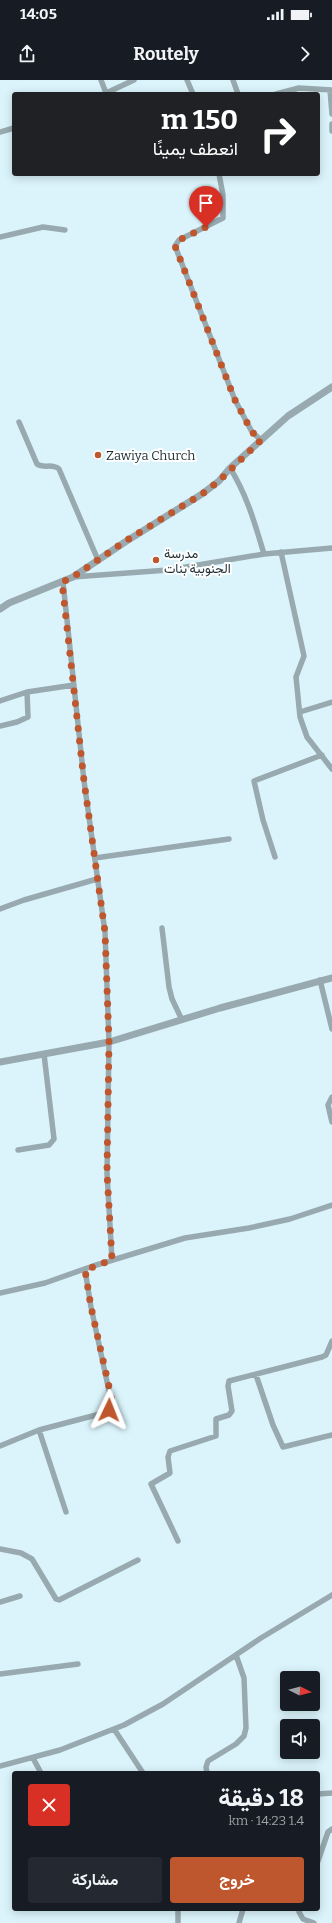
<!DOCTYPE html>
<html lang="ar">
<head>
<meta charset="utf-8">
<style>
  :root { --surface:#171b24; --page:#242831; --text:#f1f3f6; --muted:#9ea1a6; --accent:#be572e }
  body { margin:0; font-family:Bitter,Vazirmatn,serif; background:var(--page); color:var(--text); direction:rtl; height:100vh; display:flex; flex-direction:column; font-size:15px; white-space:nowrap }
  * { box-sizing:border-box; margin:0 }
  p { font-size:13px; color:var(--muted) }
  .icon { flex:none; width:22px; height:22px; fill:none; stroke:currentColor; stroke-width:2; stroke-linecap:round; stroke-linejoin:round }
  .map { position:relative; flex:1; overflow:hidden; direction:ltr }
  .drawer { position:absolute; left:12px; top:1691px; width:308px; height:140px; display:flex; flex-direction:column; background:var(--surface); border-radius:4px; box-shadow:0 2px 10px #0003; direction:rtl }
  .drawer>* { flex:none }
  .guide { position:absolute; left:12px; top:12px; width:308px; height:84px; border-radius:4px; box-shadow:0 2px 10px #0003; direction:rtl; background:#202124; color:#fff; overflow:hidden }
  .needle { width:26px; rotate:96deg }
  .buttons { position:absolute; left:280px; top:1591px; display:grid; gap:8px }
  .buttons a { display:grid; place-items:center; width:40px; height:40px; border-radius:4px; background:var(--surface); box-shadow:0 2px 10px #0003; font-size:20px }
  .pin { position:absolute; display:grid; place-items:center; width:34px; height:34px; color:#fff; margin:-41px -17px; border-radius:50% 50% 50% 0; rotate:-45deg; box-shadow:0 0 4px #0007 }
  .pin .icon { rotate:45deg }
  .me { position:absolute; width:44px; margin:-22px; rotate:2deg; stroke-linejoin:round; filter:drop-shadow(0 0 3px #0008) }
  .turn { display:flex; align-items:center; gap:14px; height:84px; padding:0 16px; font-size:18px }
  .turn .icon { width:52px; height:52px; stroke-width:2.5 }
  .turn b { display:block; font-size:28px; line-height:34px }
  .round { display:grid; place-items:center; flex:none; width:42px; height:42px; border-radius:4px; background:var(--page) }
  .headline { display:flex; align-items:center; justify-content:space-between; height:68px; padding:0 16px }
  h1 { font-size:24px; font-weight:700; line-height:30px }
  .action { display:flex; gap:8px; margin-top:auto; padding:8px 16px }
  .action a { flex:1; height:46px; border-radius:4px; background:var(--accent); color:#fff; font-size:16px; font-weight:700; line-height:46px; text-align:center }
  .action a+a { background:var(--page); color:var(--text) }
  .status { display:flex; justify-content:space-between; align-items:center; height:28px; padding:0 20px; background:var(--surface); direction:ltr }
  .status svg { height:11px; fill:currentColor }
  header { display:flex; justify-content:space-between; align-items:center; height:52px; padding:0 16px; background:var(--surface); font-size:18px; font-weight:700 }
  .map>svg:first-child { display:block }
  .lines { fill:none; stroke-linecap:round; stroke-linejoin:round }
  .minor { stroke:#98aaaf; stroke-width:5.5 }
  .tertiary { stroke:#98aaaf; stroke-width:7 }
  .route { stroke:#be572e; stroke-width:7; stroke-dasharray:0 12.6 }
  .poi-dot { fill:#be572e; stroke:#fff; stroke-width:1.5 }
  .labels { text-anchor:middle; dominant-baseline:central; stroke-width:4; stroke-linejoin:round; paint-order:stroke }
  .poi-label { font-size:13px; fill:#1d2e32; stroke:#fff; text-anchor:start }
</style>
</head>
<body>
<div class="status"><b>14:05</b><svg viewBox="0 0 49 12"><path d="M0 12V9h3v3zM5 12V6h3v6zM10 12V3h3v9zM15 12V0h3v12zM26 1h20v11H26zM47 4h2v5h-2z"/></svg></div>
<header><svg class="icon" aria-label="forward" viewBox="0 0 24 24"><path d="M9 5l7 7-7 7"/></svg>Routely<svg class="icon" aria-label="share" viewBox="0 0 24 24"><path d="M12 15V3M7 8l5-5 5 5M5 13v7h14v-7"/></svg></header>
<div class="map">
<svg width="332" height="1843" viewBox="0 0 332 1843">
  <rect width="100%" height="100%" fill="#dbf4fc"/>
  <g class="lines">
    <path class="minor" d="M101,0l5,13
      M187,0l6,14
      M233,0l5,14
      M330,10l2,24
      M104,14l30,-14
      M276,14l23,-6 33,2
      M332,44v7
      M0,52l14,-4
      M219,94l4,21v23l-44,22 -4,6 60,154 17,32 9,8
      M0,157l43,-10 22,3
      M19,342l18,42c7,5 15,-1 22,5l39,91
      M230,388c17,27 25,56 34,86
      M281,472l23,104 -8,21 4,40 7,20 25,32
      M73,497l95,-7 96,-16 68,-6
      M63,502l21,199 21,151 4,110 -2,131 5,87
      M0,621l27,-9 47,-7
      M300,632l32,-10
      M0,646l17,-4 11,-5 -1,-25
      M275,777l-12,-37 -9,-39 68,-26
      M95,778l134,-19
      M0,829l24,-9 73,-21
      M162,848l7,59 3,12 10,21
      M320,900l12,49
      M332,1017l-4,8 4,17
      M18,1070l31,-5 5,-6 -10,-85
      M0,1213l45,-10 48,-17 92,-28 64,-10 41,-9 42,-14
      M256,1295l17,50 10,22 49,-12
      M39,1350l27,82
      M0,1366l39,-16 61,-16 9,-4 3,-5 -21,-98 -6,-37
      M178,1461l-27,-57 19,-11 -2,-16 2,-6 46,-15v-17l13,-4 3,-4 -4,-25 1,-5 93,-24 4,-2 6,-14
      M0,1469l21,4 11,6 24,40 3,1 79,-40
      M0,1522l20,-6
      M0,1594l78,-10
      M114,1649l29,44
      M33,1678l8,15
      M0,1686l60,-16 64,-25 39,-21 98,-66 71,-43
      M207,1693l-1,-6 2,-6 28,-17 8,-8 2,-8 -2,-50 -8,-23
      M318,1714l14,-1
      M318,1781l10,-29 4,-3
      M178,1829v14
      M300,1829l-1,3 4,7 11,4
      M239,1843l4,-14"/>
    <path class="tertiary" d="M0,529l9,-6 64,-26 52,-35 77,-48 17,-13 11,-13 58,-52 44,-29
      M0,982l109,-20 111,-34 112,-30"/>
  </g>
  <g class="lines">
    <path class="route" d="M109,1330l3,-10 -21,-93 -6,-37 27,-10 -5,-88 2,-130 -4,-110 -21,-151 -22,-199 11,-5 51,-35 78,-48 17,-13 42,-41 -9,-8 -17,-32 -60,-154 4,-6 27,-13"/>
  </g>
  <g class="poi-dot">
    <circle cx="98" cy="375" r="4"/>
    <circle cx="156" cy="480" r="4"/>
  </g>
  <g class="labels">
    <g class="poi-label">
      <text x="106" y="375">Zawiya Church</text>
      <text x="164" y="473">مدرسة<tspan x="164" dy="15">الجنوبية بنات</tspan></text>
    </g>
  </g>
</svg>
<div class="buttons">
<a><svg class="needle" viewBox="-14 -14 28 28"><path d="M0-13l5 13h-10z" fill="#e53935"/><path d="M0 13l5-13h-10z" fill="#9ea1a6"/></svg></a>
<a><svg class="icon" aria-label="sound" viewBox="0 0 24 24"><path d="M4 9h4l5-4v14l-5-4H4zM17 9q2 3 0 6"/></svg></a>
</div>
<div class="pin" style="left:206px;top:147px;background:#d93025"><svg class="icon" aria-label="arrive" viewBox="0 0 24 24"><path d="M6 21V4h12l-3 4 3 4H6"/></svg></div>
<svg class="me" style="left:109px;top:1330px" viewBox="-20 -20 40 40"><path d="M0-17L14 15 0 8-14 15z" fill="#be572e" stroke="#fff" stroke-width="4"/></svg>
<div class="guide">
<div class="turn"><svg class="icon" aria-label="right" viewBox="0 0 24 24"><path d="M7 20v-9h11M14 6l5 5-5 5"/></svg><div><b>150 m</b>انعطف يمينًا</div></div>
</div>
<section class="drawer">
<div class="headline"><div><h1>18 دقيقة</h1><p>1.4 km · 14:23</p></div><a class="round" style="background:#d93025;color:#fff"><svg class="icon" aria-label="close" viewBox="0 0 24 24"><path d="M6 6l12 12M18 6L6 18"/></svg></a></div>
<div class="action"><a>خروج</a><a>مشاركة</a></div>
</section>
</div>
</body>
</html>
